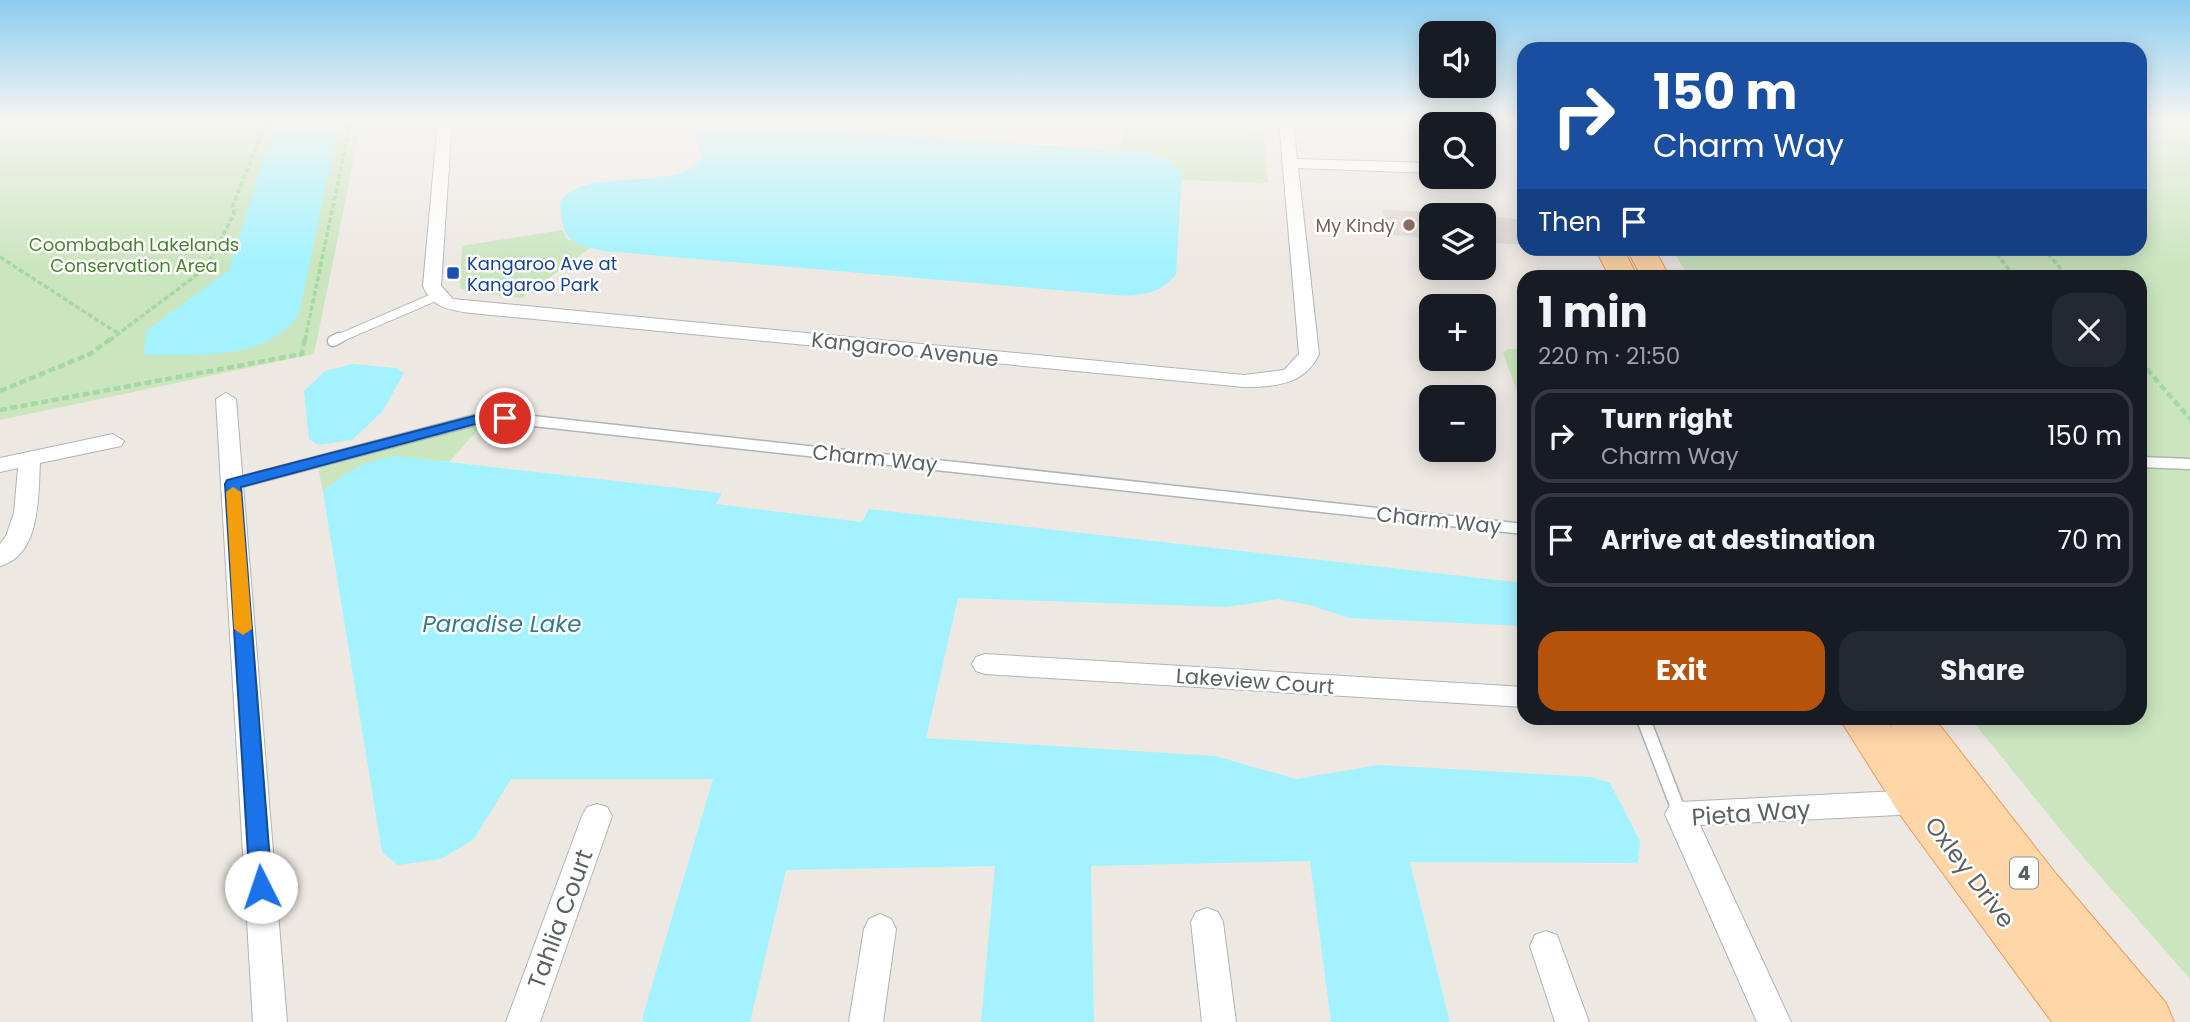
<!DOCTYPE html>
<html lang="en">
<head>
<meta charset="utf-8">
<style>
  :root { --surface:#171b24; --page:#242831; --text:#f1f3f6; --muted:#9ea1a6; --line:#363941; --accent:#b45309 }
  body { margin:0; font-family:Poppins,sans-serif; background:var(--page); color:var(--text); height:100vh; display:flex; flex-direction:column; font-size:26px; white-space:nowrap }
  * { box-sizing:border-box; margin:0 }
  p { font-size:23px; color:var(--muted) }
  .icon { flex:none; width:38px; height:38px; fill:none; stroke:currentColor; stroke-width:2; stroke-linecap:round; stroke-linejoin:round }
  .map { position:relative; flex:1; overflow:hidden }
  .sheet { position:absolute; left:1517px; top:270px; width:630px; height:455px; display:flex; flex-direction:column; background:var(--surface); border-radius:21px; box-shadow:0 4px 18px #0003 }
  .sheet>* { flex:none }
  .guide { position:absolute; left:1517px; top:42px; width:630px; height:214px; border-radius:21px; box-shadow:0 4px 18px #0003; background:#1a4fa0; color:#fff; overflow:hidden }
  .buttons { position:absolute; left:1419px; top:21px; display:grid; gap:14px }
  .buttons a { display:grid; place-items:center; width:77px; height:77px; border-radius:14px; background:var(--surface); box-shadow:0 4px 18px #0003; font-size:35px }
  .pin { position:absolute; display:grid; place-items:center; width:60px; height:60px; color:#fff; margin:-30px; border:4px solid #fff; border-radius:50%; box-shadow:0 2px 7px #0007 }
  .me { position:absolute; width:77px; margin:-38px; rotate:356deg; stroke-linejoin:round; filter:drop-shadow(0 0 5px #0008) }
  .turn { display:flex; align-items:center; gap:24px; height:147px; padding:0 21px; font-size:32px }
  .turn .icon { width:91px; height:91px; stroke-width:2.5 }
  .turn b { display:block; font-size:49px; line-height:60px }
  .then { display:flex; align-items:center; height:66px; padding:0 21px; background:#0003; gap:14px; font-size:26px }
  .round { display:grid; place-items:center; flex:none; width:74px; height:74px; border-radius:21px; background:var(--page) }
  .overview { display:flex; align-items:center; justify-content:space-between; height:119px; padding:0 21px }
  h1 { font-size:42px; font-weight:700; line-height:52px }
  .cta { display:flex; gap:14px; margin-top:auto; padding:14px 21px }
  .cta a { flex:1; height:80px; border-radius:21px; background:var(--accent); color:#fff; font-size:28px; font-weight:700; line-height:80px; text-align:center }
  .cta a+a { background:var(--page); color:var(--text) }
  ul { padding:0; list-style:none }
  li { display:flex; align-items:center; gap:21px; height:94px; margin:0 14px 10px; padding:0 7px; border:4px solid var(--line); border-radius:21px }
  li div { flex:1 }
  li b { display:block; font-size:26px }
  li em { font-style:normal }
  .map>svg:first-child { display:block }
  .education { fill:#e0d9d4 }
  .green { fill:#cbe6bf }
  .water { fill:#a2f3ff }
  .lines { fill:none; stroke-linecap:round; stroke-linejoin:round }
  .lane-far2-casing { stroke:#afb4b6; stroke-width:10 }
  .lane-far1-casing { stroke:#afb4b6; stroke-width:13 }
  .lane-casing { stroke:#afb4b6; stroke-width:16 }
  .street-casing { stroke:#afb4b6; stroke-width:2 }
  .primary-casing { stroke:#f29858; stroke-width:2 }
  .path-far1 { stroke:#a5d8a2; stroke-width:3.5; stroke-dasharray:5 2.5; stroke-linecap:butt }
  .path { stroke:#a5d8a2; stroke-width:4.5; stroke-dasharray:7 3.5; stroke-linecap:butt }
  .lane-far2 { stroke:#fff; stroke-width:8 }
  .lane-far1 { stroke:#fff; stroke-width:10 }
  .lane { stroke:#fff; stroke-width:13 }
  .street { fill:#fff; fill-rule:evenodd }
  .primary { fill:#ffd6a7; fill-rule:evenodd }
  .route { fill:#1a73e8; stroke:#114b97; stroke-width:2 }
  .slow { fill:#f59e0b }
  .education-dot { fill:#8d6e63; stroke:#fff; stroke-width:2.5 }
  .transit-dot { fill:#1a4fb4; stroke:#fff; stroke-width:2.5 }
  .labels { text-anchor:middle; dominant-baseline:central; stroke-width:5; stroke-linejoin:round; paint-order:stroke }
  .far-education-label { font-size:18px; fill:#785e54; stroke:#fff; text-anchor:end }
  .far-park-label { font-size:18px; fill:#488334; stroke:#fff }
  .far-transit-label { font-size:18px; fill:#164399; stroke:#fff; text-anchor:start }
  .shield { fill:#fff; stroke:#8c9192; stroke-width:2 }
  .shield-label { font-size:19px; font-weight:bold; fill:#5b6264 }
  .street-label { font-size:21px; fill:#5b6264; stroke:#fff }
  .water-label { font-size:23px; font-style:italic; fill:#357b8e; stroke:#fff }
  .near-street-label { font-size:24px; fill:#5b6264; stroke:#fff }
</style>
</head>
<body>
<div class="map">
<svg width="2190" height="1022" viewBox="0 0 2190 1022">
  <rect width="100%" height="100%" fill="#eee8e3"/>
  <path class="education" d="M1382,209l86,6h-36l-1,23 -43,-3z
    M1484,216l40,4v25l-40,-3z"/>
  <path class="green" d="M0,120h362l-48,234 -314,66z
    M1129,120l134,9 5,54 -87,-3c2,-27 -43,-28 -62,-30z
    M2140,120h50v859l-113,-129 -107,-132h170v-442h-452l-16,-27 468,-1z
    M562,230l5,9 23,9 -68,50 -48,-5 -14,-5 2,-42z
    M1508,349l16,1v61l-21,-58z
    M483,424l-34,38c-55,-7 -82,-8 -126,30l-5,-25z"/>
  <path class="water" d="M275,120h65l-41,194c-32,48 -103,40 -155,41l2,-24 83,-61z
    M691,120h142l5,6 25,7 277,19c17,4 32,6 42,21l-6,101c-13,18 -29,20 -50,22l-522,-45c-37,-8 -41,-11 -44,-49 25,-38 117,-7 142,-44z
    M353,364l42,4 9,5 -22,39 -30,28 -34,5 -9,-6 -5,-48 21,-20z
    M396,456l326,37 -6,11 146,18 7,-13 655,74v43l-175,-8 -39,-13 -32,-6 -51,8 -269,-9 -32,140 289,18 81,23 83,-14 212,12 19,6 30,58 -2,22 -228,-1 40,160h-119l-21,-161 -219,5 3,156h-113l14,-156 -209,4 -36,152h-106l-2,-3 71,-240h-202l-37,60 -33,20 -43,6 -16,-13 -59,-360c26,-23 39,-30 73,-36z"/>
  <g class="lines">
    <defs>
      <path id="lane-far2" d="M335,340l100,-43"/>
      <path id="lane-far1" d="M333,341l6,-3
        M2140,462l50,2
        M233,484l246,-65 26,-1 1019,111"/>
      <path id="lane" d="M1643,718l37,96"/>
      <path id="street" d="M438,120h14l-11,166 12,13 791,76 40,-5 15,-16 -20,-234h14l4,39 135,4v10l-134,-5 21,186c-14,31 -45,33 -75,33l-773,-74c-21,-3 -39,-5 -48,-27z
        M226,393l10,6 51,623h-34l-37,-623z
        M113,434l11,7 -3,5 -81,17c-2,33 1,92 -40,103v-22l6,-8 8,-23 4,-45 -18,4v-14z
        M985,654l539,33v20l-539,-33 -9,-3 -4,-7 4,-7z
        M1918,790l10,3 5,9 -5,9 -10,3 -218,11 91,197h-34l-92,-208 5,-9 10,-3z
        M597,804l10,3 5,9 -72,206h-34l76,-206 5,-9z
        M1207,908l11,4 5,10 13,100h-34l-11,-100 5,-10z
        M880,914l11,5 5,10 -13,93h-34l15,-93 5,-10z
        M1546,931l11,4 32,87h-34l-25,-76 5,-11z"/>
      <path id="primary" d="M1595,248h28l14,28h-28z
        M1626,248h28l15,28h-28z
        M1839,718h46l8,11 -6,-11h47l123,157 109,128 8,19h-122l-151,-206z"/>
    </defs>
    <use href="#lane-far2" class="lane-far2-casing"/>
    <use href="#lane-far1" class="lane-far1-casing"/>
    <use href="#lane" class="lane-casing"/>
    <use href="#street" class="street-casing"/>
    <use href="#primary" class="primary-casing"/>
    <path class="path-far1" d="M1992,248l22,28
      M2043,248l24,28
      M0,257l119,77
      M110,340l96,-72 28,-54 -1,-9 34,-85
      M305,340l46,-220"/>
    <path class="path" d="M2140,361l50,58
      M0,391l90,-37 22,-16
      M0,410l302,-56 3,-16"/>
    <use href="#lane-far2" class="lane-far2"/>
    <use href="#lane-far1" class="lane-far1"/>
    <use href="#lane" class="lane"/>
    <use href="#street" class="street"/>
    <use href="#primary" class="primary"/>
  </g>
  <linearGradient id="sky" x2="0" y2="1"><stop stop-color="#8ccdf1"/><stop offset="0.46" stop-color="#f7f5f2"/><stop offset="1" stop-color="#f7f5f2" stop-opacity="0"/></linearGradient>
  <rect width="2190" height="263" fill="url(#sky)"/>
  <path class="route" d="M505,413l5,1v7l-31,2 -238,64 31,400 -4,7 -7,3 -8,-3 -3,-7 -25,-403 2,-4 247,-64z"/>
  <path class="slow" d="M233,487l8,5 11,137 -9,6 -9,-6 -8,-137z"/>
  <circle class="education-dot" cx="1409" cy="225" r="7"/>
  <rect class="transit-dot" x="446" y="266" width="14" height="14" rx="3.5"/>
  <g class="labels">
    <g class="far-education-label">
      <text x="1395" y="225">My Kindy</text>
    </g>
    <g class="far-park-label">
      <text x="134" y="244">Coombabah Lakelands<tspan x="134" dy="21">Conservation Area</tspan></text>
    </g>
    <g class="far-transit-label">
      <text x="467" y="263">Kangaroo Ave at<tspan x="467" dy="21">Kangaroo Park</tspan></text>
    </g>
    <rect class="shield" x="2010" y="857.5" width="28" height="31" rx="5"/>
    <g class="shield-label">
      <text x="2024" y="873">4</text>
    </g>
    <g class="street-label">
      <text transform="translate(905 349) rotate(6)">Kangaroo Avenue</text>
      <text transform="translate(875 458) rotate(6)">Charm Way</text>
      <text transform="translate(1439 520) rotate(6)">Charm Way</text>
      <text transform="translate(1255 681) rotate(4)">Lakeview Court</text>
    </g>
    <g class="water-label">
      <text x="502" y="624">Paradise Lake</text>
    </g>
    <g class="near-street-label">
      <text transform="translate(1751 813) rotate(-4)">Pieta Way</text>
      <text transform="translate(1970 872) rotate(53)">Oxley Drive</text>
      <text transform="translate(560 919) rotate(-70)">Tahlia Court</text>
    </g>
  </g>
</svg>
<div class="buttons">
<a><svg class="icon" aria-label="sound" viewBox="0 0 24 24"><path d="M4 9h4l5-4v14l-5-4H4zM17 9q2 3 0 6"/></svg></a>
<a><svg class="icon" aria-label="search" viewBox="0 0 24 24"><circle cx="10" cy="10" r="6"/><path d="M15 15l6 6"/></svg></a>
<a><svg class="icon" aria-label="layers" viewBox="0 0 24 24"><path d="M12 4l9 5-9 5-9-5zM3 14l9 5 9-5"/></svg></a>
<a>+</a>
<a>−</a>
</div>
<div class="pin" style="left:505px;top:418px;background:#d93025"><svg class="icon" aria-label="arrive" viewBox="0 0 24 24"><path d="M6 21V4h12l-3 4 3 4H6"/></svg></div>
<svg class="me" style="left:261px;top:887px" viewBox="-20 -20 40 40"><circle r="19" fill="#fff"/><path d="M0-13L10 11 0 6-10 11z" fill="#1a73e8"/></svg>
<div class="guide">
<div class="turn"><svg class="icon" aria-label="right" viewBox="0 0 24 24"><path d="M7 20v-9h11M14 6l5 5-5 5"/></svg><div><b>150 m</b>Charm Way</div></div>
<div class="then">Then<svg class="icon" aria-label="arrive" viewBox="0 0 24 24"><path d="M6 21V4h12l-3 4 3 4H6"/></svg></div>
</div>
<section class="sheet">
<div class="overview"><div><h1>1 min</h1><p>220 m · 21:50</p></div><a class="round"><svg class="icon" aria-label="close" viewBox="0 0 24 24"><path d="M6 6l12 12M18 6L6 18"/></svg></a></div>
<ul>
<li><svg class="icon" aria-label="right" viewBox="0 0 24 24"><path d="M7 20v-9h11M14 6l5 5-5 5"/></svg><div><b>Turn right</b><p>Charm Way</p></div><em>150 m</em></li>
<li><svg class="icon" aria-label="arrive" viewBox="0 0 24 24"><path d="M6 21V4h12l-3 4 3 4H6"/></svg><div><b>Arrive at destination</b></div><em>70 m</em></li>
</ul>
<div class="cta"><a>Exit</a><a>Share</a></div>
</section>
</div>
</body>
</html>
